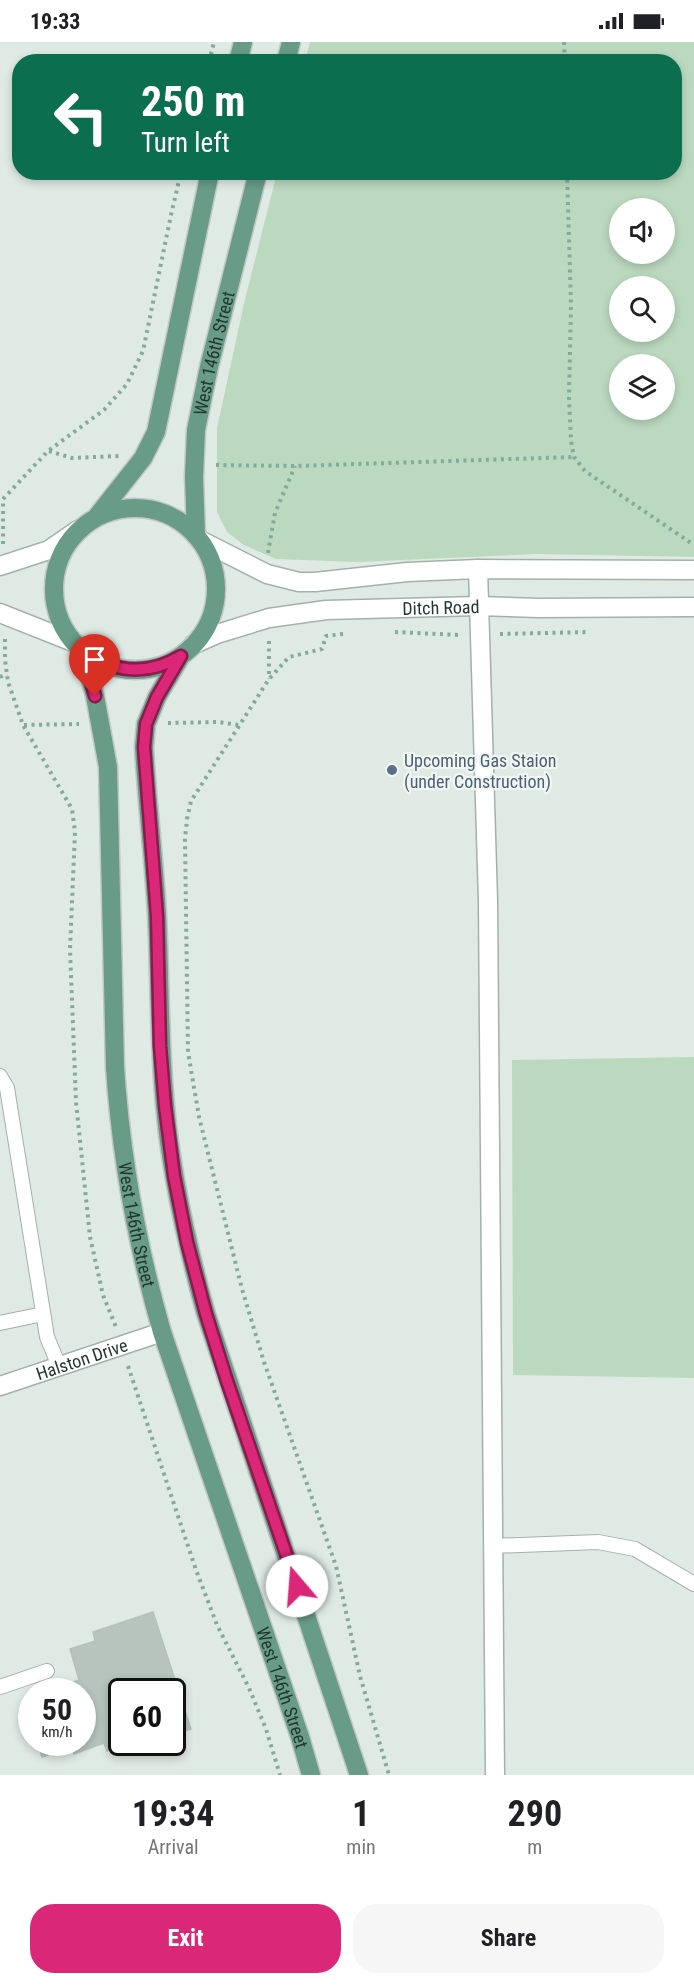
<!DOCTYPE html>
<html lang="en">
<head>
<meta charset="utf-8">
<style>
  :root { --surface:#fff; --page:#f6f6f6; --text:#202124; --muted:#757577; --accent:#db2777 }
  body { margin:0; font-family:"Roboto Condensed",sans-serif; background:var(--page); color:var(--text); height:100vh; display:flex; flex-direction:column; font-size:22px; white-space:nowrap }
  * { box-sizing:border-box; margin:0 }
  p { font-size:20px; color:var(--muted) }
  .icon { flex:none; width:33px; height:33px; fill:none; stroke:currentColor; stroke-width:2; stroke-linecap:round; stroke-linejoin:round }
  .map { position:relative; height:1733px; overflow:hidden }
  .side { display:flex; flex-direction:column; background:var(--surface); flex:1 }
  .side>* { flex:none }
  .guide { position:absolute; left:12px; top:12px; width:670px; height:126px; border-radius:24px; box-shadow:0 3px 9px #0003; background:#0b6e4f; color:#fff; overflow:hidden }
  .buttons { position:absolute; left:609px; top:156px; display:grid; gap:12px }
  .buttons a { display:grid; place-items:center; width:66px; height:66px; border-radius:50%; background:var(--surface); box-shadow:0 3px 9px #0003; font-size:30px }
  .speed { position:absolute; left:18px; top:1636px; display:flex; gap:12px; font-size:30px; font-weight:700; text-align:center }
  .speed>* { display:grid; place-content:center; width:78px; height:78px; border-radius:50%; background:var(--surface); box-shadow:0 3px 9px #0003; line-height:1 }
  .speed small { font-size:15px; font-weight:400 }
  .speed .limit { border:3px solid #111; border-radius:9px; background:#fff; color:#111 }
  .pin { position:absolute; display:grid; place-items:center; width:51px; height:51px; color:#fff; margin:-62px -26px; border-radius:50% 50% 50% 0; rotate:-45deg; box-shadow:0 0 6px #0007 }
  .pin .icon { rotate:45deg }
  .me { position:absolute; width:66px; margin:-33px; rotate:342deg; stroke-linejoin:round; filter:drop-shadow(0 0 4px #0008) }
  .turn { display:flex; align-items:center; gap:21px; height:126px; padding:0 30px; font-size:27px }
  .turn .icon { width:78px; height:78px; stroke-width:2.5 }
  .turn b { display:block; font-size:42px; line-height:51px }
  .eta { display:flex; justify-content:space-evenly; align-items:center; height:102px; text-align:center }
  .eta b { font-size:36px; font-weight:700; line-height:42px }
  .action { display:flex; gap:12px; margin-top:auto; padding:12px 30px }
  .action a { flex:1; height:69px; border-radius:24px; background:var(--accent); color:#fff; font-size:24px; font-weight:700; line-height:69px; text-align:center }
  .action a+a { background:var(--page); color:var(--text) }
  .status { display:flex; justify-content:space-between; align-items:center; height:42px; padding:0 30px; background:var(--surface); direction:ltr }
  .status svg { height:16px; fill:currentColor }
  .map>svg:first-child { display:block }
  .green { fill:#bbd9bf; fill-rule:evenodd }
  .building { fill:#b6c4bd; stroke:#b3c3ba; stroke-width:1.5 }
  .lines { fill:none; stroke-linecap:round; stroke-linejoin:round }
  .service-casing { stroke:#a3b1aa; stroke-width:16 }
  .minor-casing { stroke:#a3b1aa; stroke-width:21 }
  .tertiary-casing { stroke:#a3b1aa; stroke-width:21 }
  .primary-casing { stroke:#c1c7c5; stroke-width:21 }
  .path { stroke:#83ab99; stroke-width:4; stroke-dasharray:3 4.5; stroke-linecap:butt }
  .service { stroke:#fff; stroke-width:14 }
  .minor { stroke:#fff; stroke-width:18 }
  .tertiary { stroke:#fff; stroke-width:18 }
  .primary { stroke:#689c87; stroke-width:18 }
  .route-casing { stroke:#8e194d; stroke-width:15 }
  .route { stroke:#db2777; stroke-width:10 }
  .service-dot { fill:#5c6f8a; stroke:#f0f7f2; stroke-width:2 }
  .labels { text-anchor:middle; dominant-baseline:central; stroke-width:4.5; stroke-linejoin:round; paint-order:stroke }
  .street-label { font-size:18px; fill:#22382f; stroke:#f0f7f2 }
  .service-label { font-size:18px; fill:#4e5e75; stroke:#f0f7f2; text-anchor:start }
</style>
</head>
<body>
<div class="status"><b>19:33</b><svg viewBox="0 0 49 12"><path d="M0 12V9h3v3zM5 12V6h3v6zM10 12V3h3v9zM15 12V0h3v12zM26 1h20v11H26zM47 4h2v5h-2z"/></svg></div>
<div class="map">
<svg width="694" height="1733" viewBox="0 0 694 1733">
  <rect width="100%" height="100%" fill="#e0eae4"/>
  <path class="green" d="M310,0h384v515l-158,-3 -179,8 -81,-3 -32,-14 -17,-13 -10,-20v-84l28,-129 32,-126 398,-1v-110l-370,-1zM620,166h44v46h-44zM620,244h44v46h-44zM620,322h44v46h-44z
    M694,1015v321l-181,-3 -1,-315z"/>
  <path class="building" d="M153,1570l38,117 -19,6v-43h-50v51h8l-23,8 -3,-8 -30,11 -2,-7 -30,10 -4,-14h44v-51h-37l34,-12 -9,-31 25,-8 -2,-9z
    M32,1662v20l-7,-19z
    M132,1701h17l-16,5z"/>
  <g class="lines">
    <defs>
      <path id="service" d="M0,1034l7,12 40,249 12,29
        M0,1281l43,-9
        M493,1504l105,-4 37,7 59,35
        M0,1645l47,-16"/>
      <g id="minor">
        <path d="M478,527l10,332 7,874"/>
        <path id="s1" d="M0,1344l162,-54"/>
      </g>
      <g id="tertiary">
        <path d="M200,498l67,34 32,8h16l92,-10 71,-3 216,1"/>
        <path d="M0,524l49,-16 29,-20"/>
        <path d="M0,571l73,29"/>
        <path id="s2" d="M194,602l23,-10 52,-16 57,-8 152,-4 61,2 155,-1"/>
      </g>
      <g id="primary">
        <path d="M238,20l5,-20"/>
        <path d="M286,20l5,-20"/>
        <circle cx="135" cy="547" r="81"/>
        <path d="M98,473l45,-57 13,-26 54,-260"/>
        <path id="s3" d="M196,493l-2,-58 2,-47 13,-63 49,-195"/>
        <path id="s4" d="M83,609l12,45 13,71 7,300c6,91 22,178 47,265l138,405 11,38"/>
        <path d="M181,614l-24,41 -11,27 -2,23c3,56 10,112 13,168 3,63 2,127 8,190 6,71 22,140 41,209l153,461"/>
      </g>
    </defs>
    <use href="#service" class="service-casing"/>
    <use href="#minor" class="minor-casing"/>
    <use href="#tertiary" class="tertiary-casing"/>
    <use href="#primary" class="primary-casing"/>
    <path class="path" d="M564,0l1,20
      M209,20l5,-20
      M567,130l4,132 -2,94 2,43 3,16 11,14 109,74
      M49,409l23,7 47,-2
      M216,423l79,1 279,-9
      M3,502v-45l45,-48 56,-41 23,-26 16,-33 28,-136 10,-43
      M268,511l7,-40 20,-47
      M395,590l64,3
      M343,592l-17,2 -4,13 -33,8 -20,22 -78,122 -4,18 -2,20 3,213 11,65 43,172 22,73 72,204 24,110 29,99
      M500,592l88,-2
      M5,597v21l3,22 15,43 49,84 3,23 -5,117 6,153 14,135 13,58 13,32
      M269,599v38
      M0,635l7,-3
      M168,681l50,-1 21,3
      M24,683l55,-1
      M128,1324l68,204 21,55 32,63 17,41 14,46"/>
    <use href="#service" class="service"/>
    <use href="#minor" class="minor"/>
    <use href="#tertiary" class="tertiary"/>
    <use href="#primary" class="primary"/>
  </g>
  <g class="lines">
    <defs>
      <path id="route" d="M95,654l-13,-45c32,22 66,25 99,5l-24,41 -11,27 -2,23 13,169 3,130 5,60 9,70 13,66 19,72 20,64 71,208"/>
    </defs>
    <use href="#route" class="route-casing"/>
    <use href="#route" class="route"/>
  </g>
  <circle class="service-dot" cx="392" cy="728" r="6"/>
  <g class="labels">
    <g class="street-label">
      <text stroke="none"><textPath href="#s3" startOffset="184">West 146th Street</textPath></text>
      <text stroke="none"><textPath href="#s2" startOffset="252">Ditch Road</textPath></text>
      <text stroke="none"><textPath href="#s4" startOffset="578">West 146th Street</textPath></text>
      <text stroke="none"><textPath href="#s1" startOffset="86">Halston Drive</textPath></text>
      <text stroke="none"><textPath href="#s4" startOffset="1064">West 146th Street</textPath></text>
    </g>
    <g class="service-label">
      <text x="404" y="718">Upcoming Gas Staion<tspan x="404" dy="21">(under Construction)</tspan></text>
    </g>
  </g>
</svg>
<div class="buttons">
<a><svg class="icon" aria-label="sound" viewBox="0 0 24 24"><path d="M4 9h4l5-4v14l-5-4H4zM17 9q2 3 0 6"/></svg></a>
<a><svg class="icon" aria-label="search" viewBox="0 0 24 24"><circle cx="10" cy="10" r="6"/><path d="M15 15l6 6"/></svg></a>
<a><svg class="icon" aria-label="layers" viewBox="0 0 24 24"><path d="M12 4l9 5-9 5-9-5zM3 14l9 5 9-5"/></svg></a>
</div>
<div class="speed"><div>50<small>km/h</small></div><div class="limit">60</div></div>
<div class="pin" style="left:95px;top:654px;background:#d93025"><svg class="icon" aria-label="arrive" viewBox="0 0 24 24"><path d="M6 21V4h12l-3 4 3 4H6"/></svg></div>
<svg class="me" style="left:297px;top:1544px" viewBox="-20 -20 40 40"><circle r="19" fill="#fff"/><path d="M0-13L10 11 0 6-10 11z" fill="#db2777"/></svg>
<div class="guide">
<div class="turn"><svg class="icon" aria-label="left" viewBox="0 0 24 24"><path d="M17 20v-9H6M10 6l-5 5 5 5"/></svg><div><b>250 m</b>Turn left</div></div>
</div>
</div>
<section class="side">
<div class="eta">
<div><b>19:34</b><p>Arrival</p></div>
<div><b>1</b><p>min</p></div>
<div><b>290</b><p>m</p></div>
</div>
<div class="action"><a>Exit</a><a>Share</a></div>
</section>
</body>
</html>
